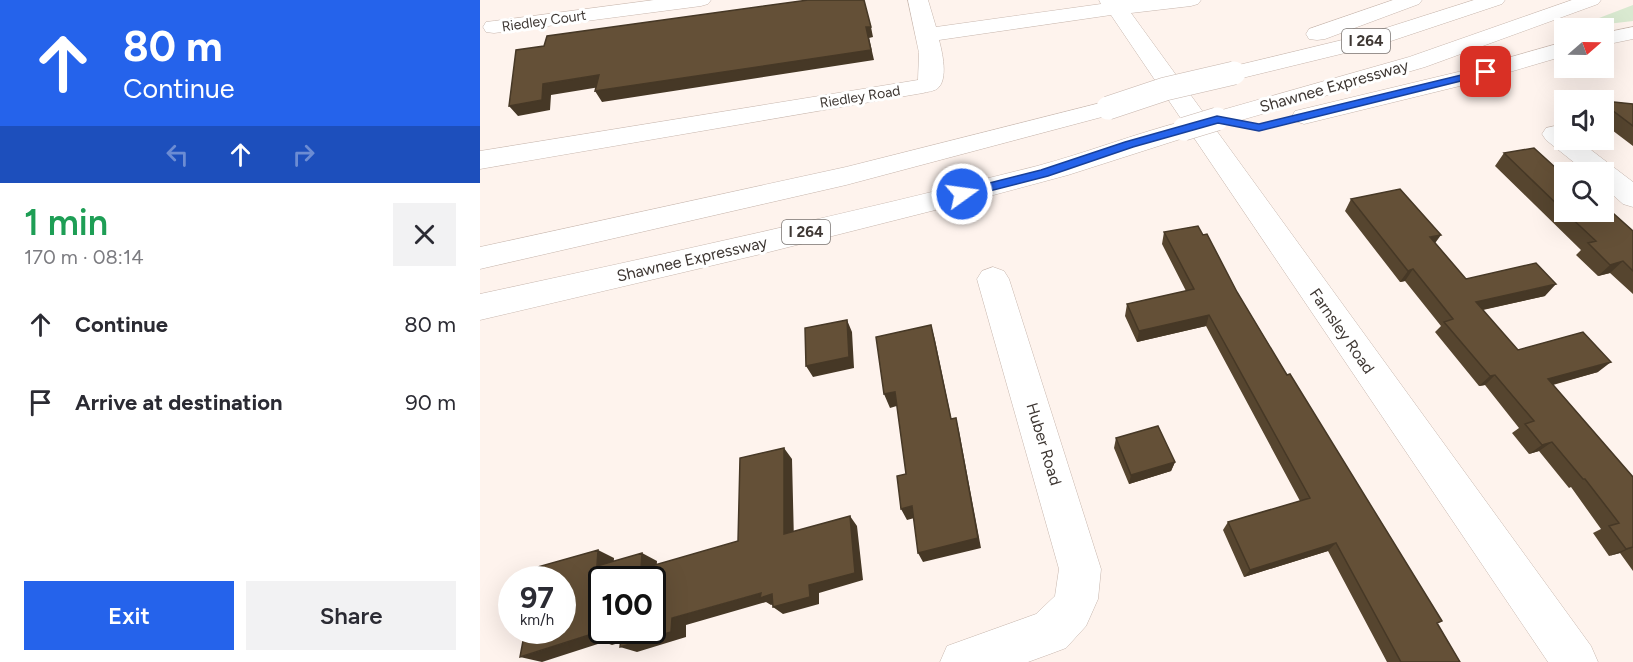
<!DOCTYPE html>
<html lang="en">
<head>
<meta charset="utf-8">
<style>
  :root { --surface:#fff; --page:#f2f2f3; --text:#2b2b33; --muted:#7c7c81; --accent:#2563eb }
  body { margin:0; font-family:Figtree,sans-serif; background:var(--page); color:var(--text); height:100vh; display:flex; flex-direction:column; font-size:22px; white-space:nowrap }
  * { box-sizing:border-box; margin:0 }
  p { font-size:20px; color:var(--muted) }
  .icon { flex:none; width:33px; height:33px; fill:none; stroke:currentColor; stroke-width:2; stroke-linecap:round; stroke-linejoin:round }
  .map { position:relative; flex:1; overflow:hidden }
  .details { display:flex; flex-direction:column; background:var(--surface); width:480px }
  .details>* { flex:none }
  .top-card { background:#2563eb; color:#fff; overflow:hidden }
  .needle { width:39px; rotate:70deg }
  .controls { position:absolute; left:1074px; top:18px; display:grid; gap:12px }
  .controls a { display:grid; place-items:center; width:60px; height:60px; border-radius:0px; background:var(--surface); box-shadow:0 6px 24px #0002; font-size:30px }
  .speed { position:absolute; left:18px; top:566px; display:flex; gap:12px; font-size:30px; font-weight:700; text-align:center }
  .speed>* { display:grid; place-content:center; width:78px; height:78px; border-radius:50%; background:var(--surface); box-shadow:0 6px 24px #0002; line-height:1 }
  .speed small { font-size:15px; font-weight:400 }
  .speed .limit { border:3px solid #111; border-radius:9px; background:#fff; color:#111 }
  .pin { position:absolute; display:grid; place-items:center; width:51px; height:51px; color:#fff; margin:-26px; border-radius:12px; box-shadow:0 3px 9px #0006 }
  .me { position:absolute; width:66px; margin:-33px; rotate:76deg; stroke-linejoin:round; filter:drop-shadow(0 0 4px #0008) }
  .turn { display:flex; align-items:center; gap:21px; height:126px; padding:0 24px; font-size:27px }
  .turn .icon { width:78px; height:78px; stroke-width:2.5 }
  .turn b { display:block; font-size:42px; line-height:51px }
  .lanes { display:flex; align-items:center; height:57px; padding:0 24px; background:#0003; justify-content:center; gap:30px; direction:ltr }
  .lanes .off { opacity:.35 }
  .round { display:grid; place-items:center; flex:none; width:63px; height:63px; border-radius:0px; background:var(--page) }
  .head { display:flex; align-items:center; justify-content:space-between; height:102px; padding:0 24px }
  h1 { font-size:36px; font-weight:600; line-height:45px; color:#1e9e55 }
  .primary-button { display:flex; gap:12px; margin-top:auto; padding:12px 24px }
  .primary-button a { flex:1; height:69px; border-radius:0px; background:var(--accent); color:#fff; font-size:24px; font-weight:600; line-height:69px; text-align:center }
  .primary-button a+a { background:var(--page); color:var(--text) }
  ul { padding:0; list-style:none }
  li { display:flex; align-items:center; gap:18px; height:78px; padding:0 24px }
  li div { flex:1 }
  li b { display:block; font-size:22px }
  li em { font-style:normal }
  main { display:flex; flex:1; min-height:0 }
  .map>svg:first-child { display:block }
  .green { fill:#d9e9d0 }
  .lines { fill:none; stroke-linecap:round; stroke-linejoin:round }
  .minor-casing { stroke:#c7b6ad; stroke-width:1 }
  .highway-casing { stroke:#c7b6ad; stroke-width:1 }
  .minor { fill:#fff; fill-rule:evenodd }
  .highway { fill:#fff; fill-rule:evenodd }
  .highway-bridge-casing { stroke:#c7b6ad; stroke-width:24; stroke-linecap:butt }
  .highway-bridge { stroke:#fff; stroke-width:23 }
  .wall { fill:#56452f }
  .shaded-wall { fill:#463826 }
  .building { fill:#645037; stroke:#463826; stroke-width:1.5; fill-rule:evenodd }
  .route { fill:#2563eb; stroke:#184099; stroke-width:1.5 }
  .labels { text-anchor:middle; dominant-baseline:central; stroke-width:6; stroke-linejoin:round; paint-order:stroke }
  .far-street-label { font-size:14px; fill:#3e3733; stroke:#fff }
  .shield { fill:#fff; stroke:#787370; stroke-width:1.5 }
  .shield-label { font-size:15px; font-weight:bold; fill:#3e3733 }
  .street-label { font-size:16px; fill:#3e3733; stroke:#fff }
</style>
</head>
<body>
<main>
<section class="details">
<div class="top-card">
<div class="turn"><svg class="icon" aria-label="ahead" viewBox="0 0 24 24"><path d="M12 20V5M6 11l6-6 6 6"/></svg><div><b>80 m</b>Continue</div></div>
<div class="lanes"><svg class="icon off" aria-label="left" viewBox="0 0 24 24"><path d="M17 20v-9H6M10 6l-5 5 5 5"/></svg><svg class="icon" aria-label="ahead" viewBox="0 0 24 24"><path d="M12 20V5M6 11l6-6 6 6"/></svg><svg class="icon off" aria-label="right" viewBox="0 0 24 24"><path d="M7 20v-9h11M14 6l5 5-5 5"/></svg></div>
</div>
<div class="head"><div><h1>1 min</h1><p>170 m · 08:14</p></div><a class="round"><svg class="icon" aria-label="close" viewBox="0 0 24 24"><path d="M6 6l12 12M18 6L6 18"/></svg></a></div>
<ul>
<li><svg class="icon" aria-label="ahead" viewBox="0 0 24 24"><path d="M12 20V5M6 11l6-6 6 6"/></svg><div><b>Continue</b></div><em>80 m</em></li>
<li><svg class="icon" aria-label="arrive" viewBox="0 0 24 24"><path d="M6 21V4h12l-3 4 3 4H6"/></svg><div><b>Arrive at destination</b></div><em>90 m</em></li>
</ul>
<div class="primary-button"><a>Exit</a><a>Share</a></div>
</section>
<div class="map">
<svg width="1153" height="662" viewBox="0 0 1153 662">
  <rect width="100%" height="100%" fill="#fef3ed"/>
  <path class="green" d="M1153,5v16l-60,7z"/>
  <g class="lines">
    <defs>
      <path id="minor" d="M174,0h57l-3,4 -7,2 -207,27 -8,-1 -3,-5 3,-5 8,-1z
        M428,0h20l8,27 165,-23 -2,-4h102l-3,4 -7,2 -60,7 460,633 7,16h-50l-437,-647 -172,25c3,11 10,40 -2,49 -3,2 -10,3 -14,4l-443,76v-18l438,-71 1,-27z
        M1075,126l9,3v11h14l55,42v25l-10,-3 -19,-17v-15h-18l-40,-32 -4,-6 4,-6z
        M513,267l11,4 5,8 92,290 -3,30 -12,27 -20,22 -16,6 -22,8h-88l7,-16 89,-32 19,-18 4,-27 -82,-290 5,-8z"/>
      <path id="highway" d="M913,0h29l-3,4 -94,35 -8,1 -8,-1 -3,-5 3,-5z
        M994,0h31l-3,4 -120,40 -148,36 -8,-2 -4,-5 4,-5 141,-34z
        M1092,0h29l-3,4 -173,63 -208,60 -9,-3 -3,-5 3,-5 201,-57z
        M1153,27v12l-29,6v-12z
        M1084,42v14l-92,27 -168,41 -9,-3 -3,-5 3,-5 163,-39z
        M628,101l9,2 3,5 -3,5 -271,72 -366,84v-22l366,-80z
        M704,121l9,2 4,6 -4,6 -125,40 -97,26 -210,53 -281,66v-26c186,-40 372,-81 557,-128 49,-13 97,-32 147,-45z"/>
    </defs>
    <use href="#minor" class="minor-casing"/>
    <use href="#highway" class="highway-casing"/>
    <use href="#minor" class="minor"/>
    <use href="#highway" class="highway"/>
    <defs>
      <path id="highway-bridge" d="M628,108l57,-19 69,-16
        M704,129l33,-10"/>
    </defs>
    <use href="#highway-bridge" class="highway-bridge-casing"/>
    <use href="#highway-bridge" class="highway-bridge"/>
  </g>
  <path class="wall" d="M1124,101l29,3v42l-29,-22z
    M1024,153l53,16 76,62v63l-23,-21 -12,3 -22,-21 5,-5 -86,-84z
    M871,199l84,44 31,36 79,17 -62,14 35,40 80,22 -45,13 80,92v94l-13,-18 -11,3 -16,-23 8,-4 -30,-42 -2,1 -30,-37 -10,3 -17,-21 7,-5 -34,-43 -6,1 -44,-54 6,-6 -36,-45 -5,1 -55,-71z
    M684,232l73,60 223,370h-73l-59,-111 -84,26 -21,-47 5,-8 72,-21 -94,-175 -69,16 -12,-26 2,-12 59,-13 -24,-47z
    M636,438l59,24 -4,9 -42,13 -15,-36z"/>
  <path class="shaded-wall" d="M386,27h5l2,10 -4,1 5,22 -272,42 -7,-11z
    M119,75l7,11 -55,9 -1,15 -32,6 -9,-10 34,-22z
    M961,235l-8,11 -3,-9z
    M1143,261l-13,12 -12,3 12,-11z
    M933,269l-8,12 -5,1 8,-11z
    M1076,284l-11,12 -78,17 9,-11z
    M729,315l-3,11 -69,16 2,-11z
    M367,320l5,12 2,36 -41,9 -7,-11z
    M451,325l4,15 19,92 -3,-13z
    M1131,362l-13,10 -62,17 12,-10z
    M1015,375l-10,10 -6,1 11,-10z
    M415,392l5,13 -10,3 -6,-14z
    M476,418l3,13 22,117 -58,14 -5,-9z
    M1072,442l-13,9 -10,3 13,-9z
    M304,448l8,11 2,83 -10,-8z
    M695,462l-4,9 -42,13 2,-9z
    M432,506l6,11 -11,3 -6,-11z
    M370,516l7,10 6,54 -44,13v11l-36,10 -10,-7z
    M856,543l-8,8 -84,26 6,-7z
    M1153,547l-13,6 -11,3 17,-7z
    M118,550l16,8 -1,16 -16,-8z
    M162,553l15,8 -1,16 -15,-8z
    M281,593l11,1 11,7 -12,4 -5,-3 -80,23v12l-49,15 -17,-5 52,-29z
    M142,631l16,6 -26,8 -8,-3 -62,20 -22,-5 75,-24z"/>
  <path class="building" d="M328,0h56l7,27h-5l5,23 -276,41 4,-16 -56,9 -1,16 -33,6 7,-56 28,-4 3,-10z
    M1124,101l29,3v22l-29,-22z
    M1054,148l23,21 7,4v38l-60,-58z
    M920,189l41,46 -11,2 36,42 70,-16 20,21 -80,18 42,48 65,-18 28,30 -63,17 85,98v70l-7,2 -17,-23 10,-3 -34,-44h-2l-31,-37 -10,3 -17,-21 9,-3 -39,-46 -5,1 -46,-54 9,-3 -40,-50 -5,2 -57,-72z
    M1124,205l29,26v40l-10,-10 -13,4 -22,-22 8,-2 -31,-29h39z
    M718,226l5,9 4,-1 30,58 50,83 3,-1 152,247 -5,2 23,39h-59l-65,-119 -86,27 -22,-48 82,-24 -101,-183 -70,16 -12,-27 67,-15 -30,-57z
    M367,320l2,37 -43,9 -1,-38z
    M451,325l20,94 5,-1 22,120 -60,15 -6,-47 -11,3 -4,-33 9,-2 -11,-82 -11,2 -8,-57z
    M678,426l17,36 -44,13 -15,-37z
    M304,448v86l66,-18 5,57 -46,12 1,12 -37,10 -1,-13 -12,4 1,-5 -89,25 -1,14 -51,15 2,-16 -27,8v-6l-75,24 5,-27h37v-51h-29l1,-11 64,-18 -1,16 45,-13 -1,16 97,-28 2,-83zM122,579h50v51h-50z"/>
  <path class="route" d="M1006,69l5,3 -2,2 -230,57 -41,-8 -85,24 -85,29 -86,22 -6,-4 2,-3 83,-21 84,-28 92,-26 42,8z"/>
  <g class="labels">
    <g class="far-street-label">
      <text transform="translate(64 21) rotate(-8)">Riedley Court</text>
      <text transform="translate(380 97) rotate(-9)">Riedley Road</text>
    </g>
    <g class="shield">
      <rect x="862" y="29" width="48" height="24" rx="4.5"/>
      <rect x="302" y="220" width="48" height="24" rx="4.5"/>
    </g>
    <g class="shield-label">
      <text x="886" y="41">I 264</text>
      <text x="326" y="232">I 264</text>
    </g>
    <g class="street-label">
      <text transform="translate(854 86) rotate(-16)">Shawnee Expressway</text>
      <text transform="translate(212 259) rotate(-13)">Shawnee Expressway</text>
      <text transform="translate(862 331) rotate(55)">Farnsley Road</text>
      <text transform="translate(564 444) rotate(73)">Huber Road</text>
    </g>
  </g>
</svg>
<div class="controls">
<a><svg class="needle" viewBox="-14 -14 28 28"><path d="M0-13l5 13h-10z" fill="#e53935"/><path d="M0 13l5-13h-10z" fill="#7c7c81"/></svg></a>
<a><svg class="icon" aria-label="sound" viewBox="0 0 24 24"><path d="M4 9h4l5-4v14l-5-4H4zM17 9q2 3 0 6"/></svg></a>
<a><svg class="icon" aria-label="search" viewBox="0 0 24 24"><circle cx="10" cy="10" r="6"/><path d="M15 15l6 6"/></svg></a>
</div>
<div class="speed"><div>97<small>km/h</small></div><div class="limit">100</div></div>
<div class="pin" style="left:1006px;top:72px;background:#d93025"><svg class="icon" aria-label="arrive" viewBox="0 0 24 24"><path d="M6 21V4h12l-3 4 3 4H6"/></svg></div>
<svg class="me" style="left:482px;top:194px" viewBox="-20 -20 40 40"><circle r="17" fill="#2563eb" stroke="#fff" stroke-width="3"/><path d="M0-11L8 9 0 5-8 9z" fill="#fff"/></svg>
</div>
</main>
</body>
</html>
